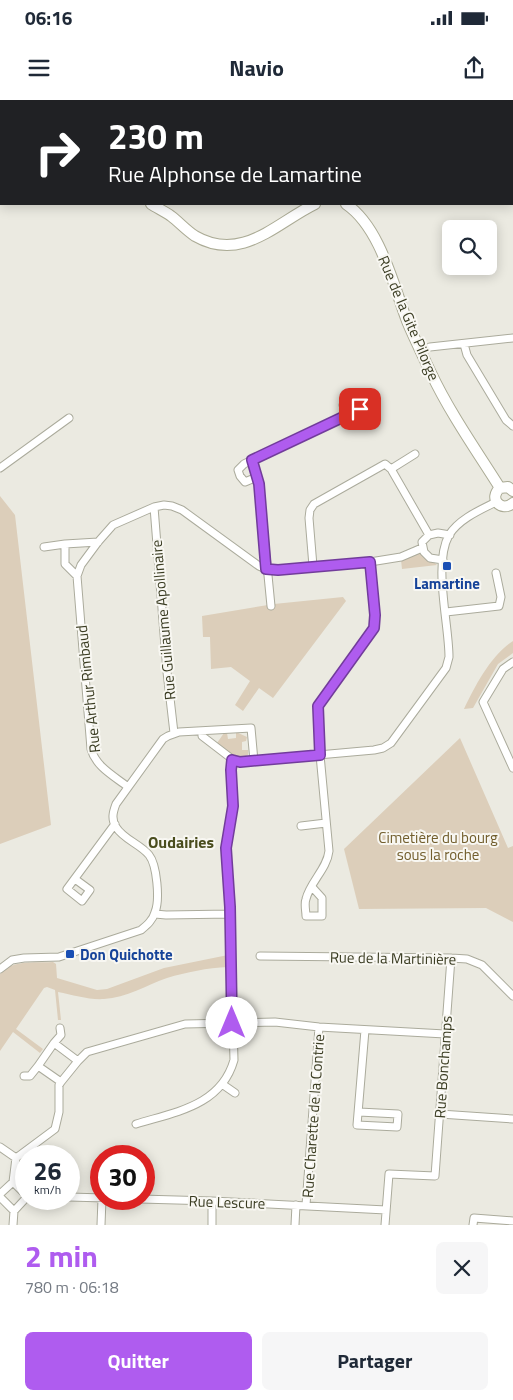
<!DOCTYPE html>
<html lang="fr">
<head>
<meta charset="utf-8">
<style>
  :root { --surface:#fff; --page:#f6f6f7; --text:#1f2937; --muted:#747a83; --accent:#af5cef }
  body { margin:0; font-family:"Titillium Web",sans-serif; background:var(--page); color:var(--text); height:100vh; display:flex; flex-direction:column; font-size:19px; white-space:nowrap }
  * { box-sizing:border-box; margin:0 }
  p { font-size:16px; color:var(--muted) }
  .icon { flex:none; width:28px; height:28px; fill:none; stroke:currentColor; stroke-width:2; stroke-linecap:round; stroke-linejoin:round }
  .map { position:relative; height:1125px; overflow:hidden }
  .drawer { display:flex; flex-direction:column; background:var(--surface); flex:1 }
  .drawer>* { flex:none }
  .hud { position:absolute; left:0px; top:0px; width:514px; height:105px; box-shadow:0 2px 12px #0003; background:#202124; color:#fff; overflow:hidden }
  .fabs { position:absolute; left:442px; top:120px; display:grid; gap:10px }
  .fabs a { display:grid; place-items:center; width:55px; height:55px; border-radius:8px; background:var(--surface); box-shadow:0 2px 12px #0003; font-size:25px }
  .speed { position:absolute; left:15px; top:1045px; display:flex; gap:10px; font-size:25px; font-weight:700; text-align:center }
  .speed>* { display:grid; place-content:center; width:65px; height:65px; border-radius:50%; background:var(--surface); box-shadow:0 2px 12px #0003; line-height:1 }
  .speed small { font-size:12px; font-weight:400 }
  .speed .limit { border:8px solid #d22; background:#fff; color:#111 }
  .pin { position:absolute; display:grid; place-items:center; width:42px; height:42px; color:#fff; margin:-21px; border-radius:10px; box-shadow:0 2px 8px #0006 }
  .me { position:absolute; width:55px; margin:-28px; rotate:0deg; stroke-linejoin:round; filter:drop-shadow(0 0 4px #0008) }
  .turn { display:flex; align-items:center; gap:18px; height:105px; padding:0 25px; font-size:22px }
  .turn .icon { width:65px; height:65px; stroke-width:2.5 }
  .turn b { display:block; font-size:35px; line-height:42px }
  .round { display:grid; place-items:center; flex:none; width:52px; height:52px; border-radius:8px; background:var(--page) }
  .head { display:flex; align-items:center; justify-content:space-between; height:85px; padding:0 25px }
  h1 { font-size:30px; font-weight:700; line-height:38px; color:var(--accent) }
  .cta { display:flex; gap:10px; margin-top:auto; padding:10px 25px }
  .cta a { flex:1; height:58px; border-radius:8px; background:var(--accent); color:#fff; font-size:20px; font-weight:700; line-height:58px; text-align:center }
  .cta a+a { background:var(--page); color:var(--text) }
  .status { display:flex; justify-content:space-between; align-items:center; height:35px; padding:0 25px; background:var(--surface); direction:ltr }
  .status svg { height:14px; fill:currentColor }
  header { display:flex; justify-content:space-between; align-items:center; height:65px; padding:0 25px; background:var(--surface); font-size:22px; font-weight:700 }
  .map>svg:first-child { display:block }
  .green { fill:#dcceba }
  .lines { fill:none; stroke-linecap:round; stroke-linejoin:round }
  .street-casing { stroke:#abab9c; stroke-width:9 }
  .secondary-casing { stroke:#abab95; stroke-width:12 }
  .street { stroke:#fff; stroke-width:7 }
  .secondary { stroke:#fff; stroke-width:10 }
  .route-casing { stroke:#723c9b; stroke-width:12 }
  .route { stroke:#af5cef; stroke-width:9 }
  .transit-dot { fill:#1a4fb4; stroke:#f8f7f2; stroke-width:2 }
  .labels { text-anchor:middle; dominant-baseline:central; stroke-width:4; stroke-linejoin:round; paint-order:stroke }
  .street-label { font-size:15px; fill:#3a3c22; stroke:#f8f7f2 }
  .transit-label { font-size:15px; font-weight:bold; fill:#164399; stroke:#f8f7f2 }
  .park-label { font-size:15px; fill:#725e2d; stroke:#f8f7f2 }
  .neighbourhood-label { font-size:16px; font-weight:bold; fill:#4a4d1e; stroke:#f8f7f2 }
</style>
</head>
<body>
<div class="status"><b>06:16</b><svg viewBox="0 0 49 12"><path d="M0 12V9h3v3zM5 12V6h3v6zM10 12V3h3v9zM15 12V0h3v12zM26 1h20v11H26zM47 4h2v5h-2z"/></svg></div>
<header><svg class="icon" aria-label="menu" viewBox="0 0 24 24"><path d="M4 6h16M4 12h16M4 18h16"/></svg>Navio<svg class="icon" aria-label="share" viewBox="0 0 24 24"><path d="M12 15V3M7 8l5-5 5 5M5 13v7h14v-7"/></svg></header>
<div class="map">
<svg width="513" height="1125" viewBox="0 0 513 1125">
  <rect width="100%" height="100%" fill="#ebeae1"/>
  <path class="green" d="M0,396l15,19 36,310 -51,19z
    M420,453c5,6 12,7 17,12l-35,4 -1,-9z
    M343,497l3,4 -73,97 -14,-10 -16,23 -8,-6 15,-24 -19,-14 -20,2 -1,-32h-7l-1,-21 72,-12z
    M513,541v12l-15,11 -25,44 -9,1c11,-23 27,-54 49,-68z
    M236,632l11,5 -1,4 -4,1v8h6v5l-7,4 -4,-1 -20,-15 7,-10h3l1,6 8,-1z
    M460,638l48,110 5,-2v76l-27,-14 -127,1 -15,-60z
    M228,855v12c-21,1 -41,5 -61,11 -20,7 -41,20 -63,21 -15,1 -31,-4 -46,-7l3,28h-3l-3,-30 -8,-3 -3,1 -28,41 27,20 -3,4 -27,-21 -13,19v-77c12,-15 36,-11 53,-12l3,2 1,14 40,12 10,-1 57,-21z"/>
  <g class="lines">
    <defs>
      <path id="street" d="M283,0l1,1
        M464,244l3,11 39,65 7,6
        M430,247l83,-9
        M252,360l-8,4 -6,6 2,6 5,6 12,-5 2,6 12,123
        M0,368l69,-50
        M391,369l24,-15
        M257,377l-5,-17 120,-57 -4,-10 -25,12 5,10
        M154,407l13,165 7,61
        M44,447l21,-3
        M443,460l-13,-2 -6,-6 -2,-10 7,-7 9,-2 12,2
        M313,466l-4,-48 1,-8 4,-6 71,-40 6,5 38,66
        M77,476l-12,-12v-20l33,-2
        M446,512l53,-6 2,-9 -5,-24
        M513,562l-10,7 -20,33 30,66
        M202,632v4l30,23 8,3 134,-12 9,-2 8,-5 55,-75 3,-11c0,-33 -16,-93 0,-122 10,-16 31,-25 47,-33
        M128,687c-14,-11 -32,-20 -37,-38l-14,-173 4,-11 17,-23 15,-17 41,-18 10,-2 8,1 10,4 77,56 7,3 11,1 93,-8 31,-5 21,-9
        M301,726l25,-3
        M75,779l15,11 -8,11 -15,-12 48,-65
        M312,787l10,11v18h-16c0,-5 -2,-12 0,-17 4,-17 21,-30 23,-48l-9,-96 -2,-49 56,-78 1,-13 -5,-53
        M155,814l11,1 64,-1
        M260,856l191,2 16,1 15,6 31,31
        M0,869l12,-9 12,-2 35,-1 82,-27c6,-5 12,-10 14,-18 5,-12 2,-47 -6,-57 -9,-11 -26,-16 -33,-28 -5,-8 -3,-15 0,-23l47,-65 5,-3 11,-4 72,-4 3,33
        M54,943l7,-8 -1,-7
        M78,961l-24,-18 -16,23 23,16 17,-21 9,-9 98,-28 90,-2 44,5 126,7
        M24,976h6l8,-10
        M222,984l13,9
        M359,1012l39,2 -1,13 -40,-2 8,-95
        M440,1014l73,5
        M136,1024c39,-12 85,-18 98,-64l-4,-153 -4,-59 7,-42 -2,-36 1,-11
        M0,1047l16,11 39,-29 4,-17v-27l2,-3
        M13,1082l3,-24
        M0,1094l13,-12 13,13
        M0,1097l14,14 12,-13
        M69,1097l143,4 174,9
        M306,1105l13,-178
        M13,1125l1,-14
        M101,1125l1,-26
        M212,1125v-24
        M295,1125l1,-20
        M385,1125l4,-51 46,2 16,-218
        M473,1125l1,-7 39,3"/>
      <path id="secondary" d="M0,73h1
        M151,104c6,4 13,7 20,12 8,6 15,14 24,20 47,27 81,-13 120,-32
        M346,104c34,23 47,80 61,117 7,17 16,35 24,52 19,40 45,77 69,115
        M513,391l-5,-4 -8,1c-12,10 1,25 13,15"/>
    </defs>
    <use href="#street" class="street-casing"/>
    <use href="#secondary" class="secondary-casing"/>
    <use href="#street" class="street"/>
    <use href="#secondary" class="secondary"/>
  </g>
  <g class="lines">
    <defs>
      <path id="route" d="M232,923l-2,-116 -4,-59 7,-42 -2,-36 1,-10 8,2 80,-7 -2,-49 56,-78 1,-13 -5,-53 -92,8 -12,-1 -7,-85 -7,-24 108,-51"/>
    </defs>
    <use href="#route" class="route-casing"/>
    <use href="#route" class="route"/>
  </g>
  <g class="transit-dot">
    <rect x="442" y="461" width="10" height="10" rx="2.5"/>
    <rect x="65" y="849" width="10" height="10" rx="2.5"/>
  </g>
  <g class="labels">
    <g class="street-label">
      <text transform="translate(409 218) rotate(67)">Rue de la Gite Pilorge</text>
      <text transform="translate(163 520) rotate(-95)">Rue Guillaume Apollinaire</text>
      <text transform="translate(88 589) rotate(-96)">Rue Arthur Rimbaud</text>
      <text transform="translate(393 858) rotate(1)">Rue de la Martinière</text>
      <text transform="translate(443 967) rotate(-86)">Rue Bonchamps</text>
      <text transform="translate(313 1016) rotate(-86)">Rue Charette de la Contrie</text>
      <text transform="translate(227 1102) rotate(2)">Rue Lescure</text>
    </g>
    <g class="transit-label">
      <text x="447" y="483">Lamartine</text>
      <text x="80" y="854" text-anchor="start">Don Quichotte</text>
    </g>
    <g class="park-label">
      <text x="438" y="737">Cimetière du bourg<tspan x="438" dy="17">sous la roche</tspan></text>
    </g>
    <g class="neighbourhood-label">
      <text x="181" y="742">Oudairies</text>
    </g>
  </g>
</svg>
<div class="fabs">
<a><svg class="icon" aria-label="search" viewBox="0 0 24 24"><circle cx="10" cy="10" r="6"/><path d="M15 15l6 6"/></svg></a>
</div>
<div class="speed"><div>26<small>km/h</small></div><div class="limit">30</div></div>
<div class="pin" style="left:360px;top:309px;background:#d93025"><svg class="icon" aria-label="arrive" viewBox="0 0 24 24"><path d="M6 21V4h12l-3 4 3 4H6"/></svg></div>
<svg class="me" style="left:232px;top:923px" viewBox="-20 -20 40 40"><circle r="19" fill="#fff"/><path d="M0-13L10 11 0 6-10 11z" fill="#af5cef"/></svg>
<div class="hud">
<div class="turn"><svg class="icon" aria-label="right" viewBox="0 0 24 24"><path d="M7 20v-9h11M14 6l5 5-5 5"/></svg><div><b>230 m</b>Rue Alphonse de Lamartine</div></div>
</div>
</div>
<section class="drawer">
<div class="head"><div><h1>2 min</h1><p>780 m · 06:18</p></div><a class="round"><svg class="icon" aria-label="close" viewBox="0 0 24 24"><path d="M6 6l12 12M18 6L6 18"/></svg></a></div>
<div class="cta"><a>Quitter</a><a>Partager</a></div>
</section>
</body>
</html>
